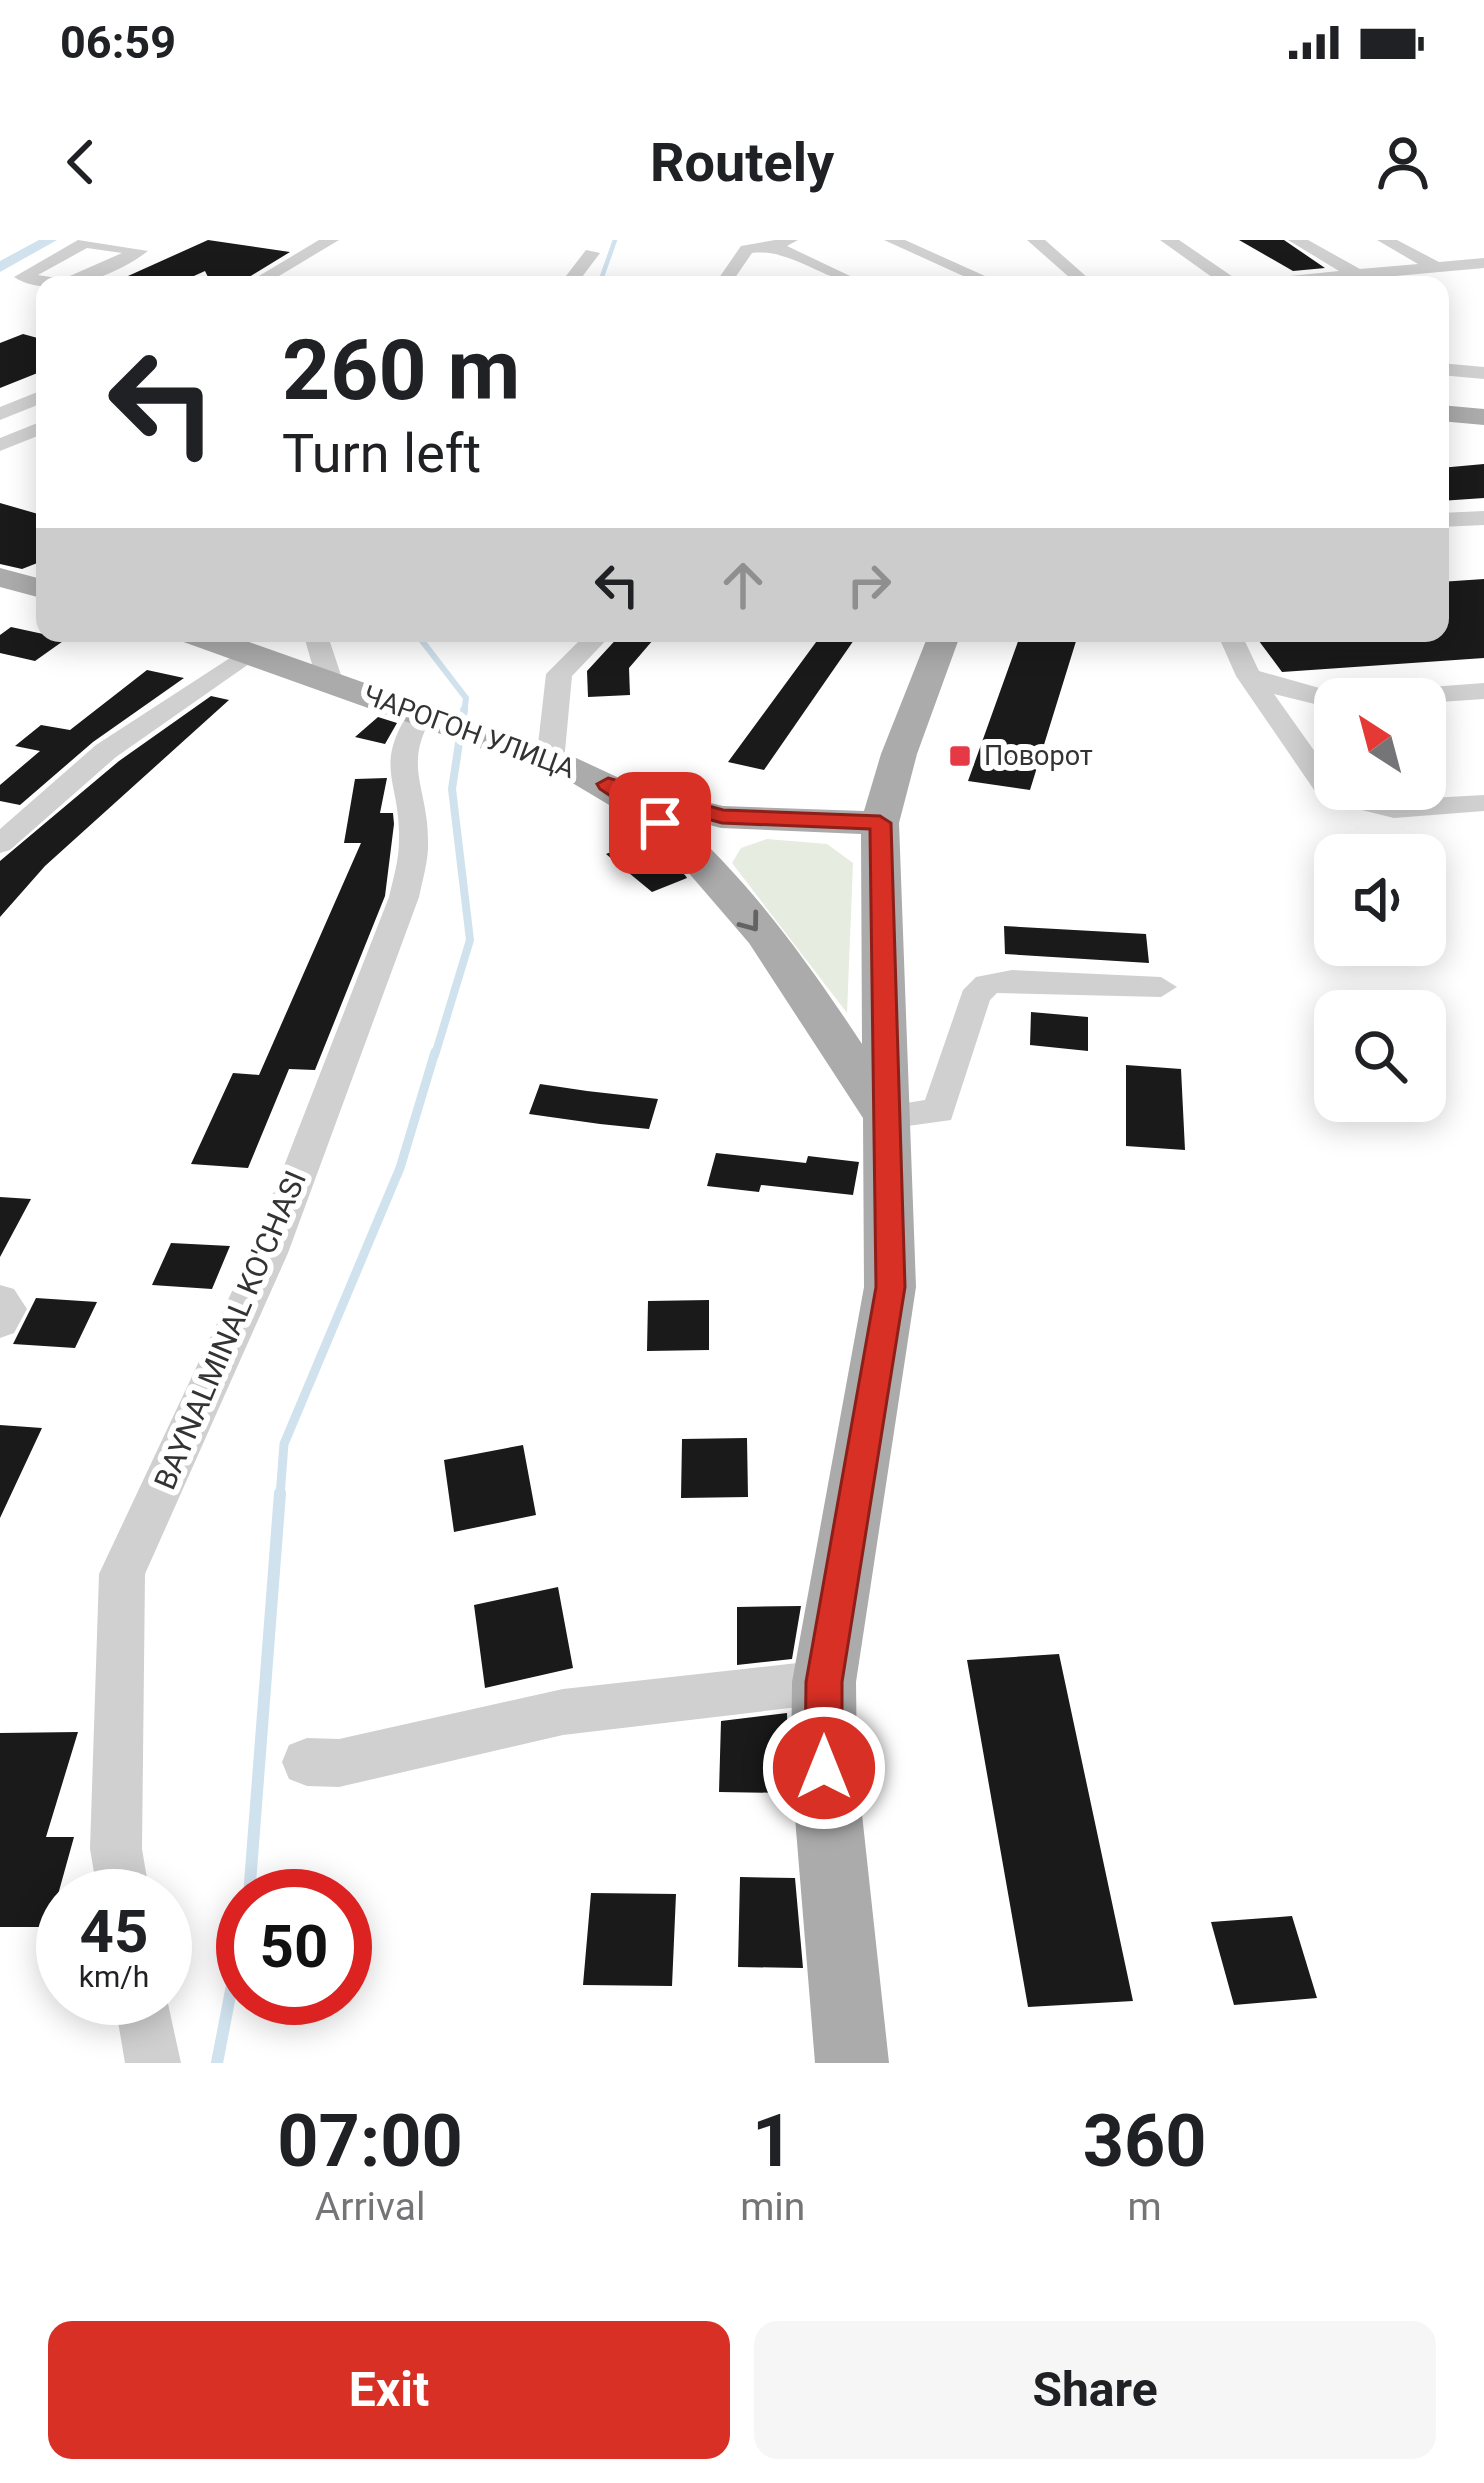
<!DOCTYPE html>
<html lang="en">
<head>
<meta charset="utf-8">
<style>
  :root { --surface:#fff; --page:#f6f6f6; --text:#202124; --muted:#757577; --accent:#d93025 }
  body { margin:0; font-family:Roboto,sans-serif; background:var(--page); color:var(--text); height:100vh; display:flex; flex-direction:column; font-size:45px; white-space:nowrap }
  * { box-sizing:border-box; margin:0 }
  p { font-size:39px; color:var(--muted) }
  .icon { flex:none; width:66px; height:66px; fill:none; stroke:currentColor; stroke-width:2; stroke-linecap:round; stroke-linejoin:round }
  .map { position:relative; height:1823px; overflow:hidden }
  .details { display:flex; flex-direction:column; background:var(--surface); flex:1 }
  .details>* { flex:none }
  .top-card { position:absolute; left:36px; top:36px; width:1413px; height:366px; border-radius:24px; box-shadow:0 6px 30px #0003; background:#fff; color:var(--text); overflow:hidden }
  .needle { width:78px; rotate:324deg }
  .buttons { position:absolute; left:1314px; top:438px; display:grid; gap:24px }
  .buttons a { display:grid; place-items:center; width:132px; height:132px; border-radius:24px; background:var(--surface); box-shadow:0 6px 30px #0003; font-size:60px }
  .speed { position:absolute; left:36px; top:1629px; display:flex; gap:24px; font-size:60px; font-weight:700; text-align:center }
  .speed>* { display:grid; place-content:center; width:156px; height:156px; border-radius:50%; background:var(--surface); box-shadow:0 6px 30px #0003; line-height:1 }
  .speed small { font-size:30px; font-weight:400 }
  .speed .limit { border:18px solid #d22; background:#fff; color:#111 }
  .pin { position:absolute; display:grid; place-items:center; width:102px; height:102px; color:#fff; margin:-51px; border-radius:24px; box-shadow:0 6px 18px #0006 }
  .me { position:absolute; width:132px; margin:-66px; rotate:0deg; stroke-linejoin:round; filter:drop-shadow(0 0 9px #0008) }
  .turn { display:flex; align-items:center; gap:42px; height:252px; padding:0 48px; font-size:54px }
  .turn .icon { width:156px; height:156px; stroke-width:2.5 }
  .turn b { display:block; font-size:84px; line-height:102px }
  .lanes { display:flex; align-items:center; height:114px; padding:0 48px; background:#0003; justify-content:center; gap:60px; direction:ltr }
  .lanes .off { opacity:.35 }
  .eta { display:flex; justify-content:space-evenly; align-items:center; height:204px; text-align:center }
  .eta b { font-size:72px; font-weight:700; line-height:84px }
  .primary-button { display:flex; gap:24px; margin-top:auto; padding:24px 48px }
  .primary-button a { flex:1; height:138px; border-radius:24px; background:var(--accent); color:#fff; font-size:48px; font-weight:700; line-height:138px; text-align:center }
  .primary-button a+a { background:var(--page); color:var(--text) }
  .status { display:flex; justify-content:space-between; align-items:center; height:84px; padding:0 60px; background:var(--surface); direction:ltr }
  .status svg { height:33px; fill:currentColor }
  header { display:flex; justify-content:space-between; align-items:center; height:156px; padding:0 48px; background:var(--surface); font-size:54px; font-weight:700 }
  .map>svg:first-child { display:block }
  .green { fill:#e6ecdf }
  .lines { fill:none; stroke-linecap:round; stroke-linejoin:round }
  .stream-far4 { stroke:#cfe2ee; stroke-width:4.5 }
  .stream-far3 { stroke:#cfe2ee; stroke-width:6 }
  .stream-far2 { stroke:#cfe2ee; stroke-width:8 }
  .stream-far1 { stroke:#cfe2ee; stroke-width:9 }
  .stream { stroke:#cfe2ee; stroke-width:12 }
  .canal { fill:#cfe2ee; fill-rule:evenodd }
  .building { fill:#1a1a1a }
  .minor { fill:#d0d0d0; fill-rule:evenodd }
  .major { fill:#ababab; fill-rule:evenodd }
  .oneway { stroke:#636363 }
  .route { fill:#d93025; stroke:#8d1f18; stroke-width:3 }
  .poi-dot { fill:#e63946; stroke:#fff; stroke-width:4.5 }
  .labels { text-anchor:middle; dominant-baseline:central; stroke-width:12; stroke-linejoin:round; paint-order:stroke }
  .far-street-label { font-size:27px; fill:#333; stroke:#fff }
  .far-poi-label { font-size:27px; fill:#333; stroke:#fff; text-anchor:start }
  .street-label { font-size:30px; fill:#333; stroke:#fff }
</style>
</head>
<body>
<div class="status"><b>06:59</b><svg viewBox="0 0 49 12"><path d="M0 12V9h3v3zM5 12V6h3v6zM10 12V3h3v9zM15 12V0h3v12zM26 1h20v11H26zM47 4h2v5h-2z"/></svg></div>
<header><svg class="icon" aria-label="back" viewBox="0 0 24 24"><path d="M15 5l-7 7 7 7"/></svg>Routely<svg class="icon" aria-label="person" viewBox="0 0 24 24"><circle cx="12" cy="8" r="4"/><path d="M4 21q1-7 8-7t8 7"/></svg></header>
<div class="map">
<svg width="1484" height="1823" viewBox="0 0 1484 1823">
  <rect width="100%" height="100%" fill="#fff"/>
  <path class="green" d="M767,599l60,5 26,19 -6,150 -115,-150 9,-15z"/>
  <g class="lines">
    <path class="stream-far4" d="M599,45l16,-45"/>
    <path class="stream-far3" d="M416,393l50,65 -2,15"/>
    <path class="stream-far2" d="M435,815l35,-115 -18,-151 12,-79"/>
    <path class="stream-far1" d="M280,1256l4,-52 116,-276 35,-116"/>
    <path class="stream" d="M249,1656l31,-403
      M217,1823l26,-135"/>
    <path class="canal" d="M39,0h18l-57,32v-11z"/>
  </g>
  <path class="building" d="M208,0l82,12 -49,30 -31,-1 -5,-10 -31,14h-66z
    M1239,0h45l41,28 -32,3z
    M23,94l22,6v30l-45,18v-45z
    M1484,224v34l-44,3v-33z
    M0,263l45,13v44l-23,9 -22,-5z
    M1484,339v79l-202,14 -29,-39h187v-51z
    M11,387l55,12 -31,22 -35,-8v-18z
    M622,393h37l-30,35 1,27 -42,2 -1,-26z
    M1021,393l56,5 -47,152 -62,-9z
    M822,394l32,6 -90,130 -36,-8z
    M147,430l37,8 -91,64 -73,63 -20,-4v-16l40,-34 -25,-5 26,-21 29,5z
    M211,456l18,4 -184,166 -45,51v-56l119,-100z
    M378,477l19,6 -12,21 -30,-7z
    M387,538l-7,35h13l1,11 -9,72 -70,174 -26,-1 -41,99 -57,-4 42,-91 26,2 102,-232h-17l11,-64z
    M641,600l44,35 2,3 -35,14 -46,-38z
    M1004,686l142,8 3,29 -144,-9z
    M1031,772l57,5v34l-58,-6z
    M1126,825l55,4 4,81 -59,-4z
    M540,844l47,7 71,8 -9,30 -49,-5 -71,-10z
    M716,913l90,10 2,-7 51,6 -6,33 -92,-10 -2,7 -52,-6z
    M0,957l31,2 -31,58z
    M171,1003l59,3 -18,43 -60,-4z
    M36,1058l61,4 -22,46 -62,-4z
    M709,1060v50l-62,1 1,-50z
    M0,1185l42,3 -42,90z
    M747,1198l1,59 -67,1 1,-59z
    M523,1205l13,70 -82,17 -10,-72z
    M558,1347l15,81 -88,20 -11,-83z
    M801,1366l-9,53 -55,6v-58z
    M1059,1414l74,347 -105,6 -61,-347z
    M787,1473l2,80 -70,-1 2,-71z
    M78,1492l-32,105h28l-25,90h-49v-194z
    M740,1637l55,1 8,90 -65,-1z
    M591,1653l85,1 -4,92 -89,-1z
    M1292,1676l25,82 -83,7 -23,-83z"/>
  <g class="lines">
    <path class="minor" d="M78,0l70,11c-34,26 -97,50 -134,26zM87,8l35,5 -59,26 -25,-4z
      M319,0h20l-75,45h-20z
      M775,0h23l-11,6 82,39c-42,0 -75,-37 -117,-32l-22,32h-16l27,-39z
      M884,0h21l100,45h-22z
      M1027,0h18l51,45h-18z
      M1160,0h19l60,41 100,-10 -51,-31h20l52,29 58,-5 -41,-24h20l42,22 45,-4v10l-188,17h-73z
      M586,10l14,3 -24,32h-17z
      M1440,123l44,4v12l-44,-4z
      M45,149v13l-45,18v-13z
      M45,180v13l-45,18v-13z
      M1484,271v14l-44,2v-14z
      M303,393h24l16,48 -4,5 -9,3 -13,-8z
      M587,393h26l-41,43 -8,86 -4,6h-20l-4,-6 10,-88z
      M1217,393h24l18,38 85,24 3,4h-12v10l-61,-15 61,86v9l59,11 90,-5v16l-90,7 -73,-18 -85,-124z
      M250,405l12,7 -3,5 -143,100 -106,93 -10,3v-24l96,-84z
      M1484,443v16l-59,4v-4h-61l13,-8z
      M422,464l13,8c-34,53 -7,74 -7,128 1,19 -5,38 -9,57l-131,356 -143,321 -3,275 8,47h-52l-8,-47 9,-275 151,-321 139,-356c4,-18 10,-37 10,-56 2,-62 -28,-73 14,-135z
      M1012,730l149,7 16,10 -16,10 -164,-4 -7,7 -39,120 -65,9 -12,-3 -6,-9 6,-9 51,-8 38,-110 13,-13z
      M0,1045l14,4 13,20 -13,24 -14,5z
      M824,1420l17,6 7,16 -7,16 -17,6 -261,31 -224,52 -32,-1 -18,-7 -7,-17 7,-17 18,-7 32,1 224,-50z
      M165,1750l16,73h-56l-11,-65h51z"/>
    <path class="major" d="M1440,165l44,4v16l-44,-4z
      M0,328l45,12v19l-45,-12z
      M174,393h49l15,5 336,119 56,26 93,23 141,5 17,-57 48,-121h32l-44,121 -18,69 17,464 -60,395 1,86 32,295h-74l-24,-295 1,-86 72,-395 -1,-169 -114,-175 -74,-86 -39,-36 -72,-43 -386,-138zM676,576l45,12 140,6 1,210c-54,-82 -112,-163 -186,-228z"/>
  </g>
  <defs><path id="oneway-chevron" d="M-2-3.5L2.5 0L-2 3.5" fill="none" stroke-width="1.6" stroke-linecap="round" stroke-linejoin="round" transform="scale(3)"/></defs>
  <use class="oneway" href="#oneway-chevron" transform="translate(751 683) rotate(53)"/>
  <path class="route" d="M608,538l115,32 157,6 11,7 14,464 -63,395v86l-5,13 -13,5 -14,-5 -5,-13 1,-86 70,-395 -6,-458 -148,-6 -77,-21 26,21 -11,6 -60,-40 -3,-5z"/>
  <rect class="poi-dot" x="948" y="504" width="24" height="24" rx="6"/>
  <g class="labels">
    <g class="far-street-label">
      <text transform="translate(469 492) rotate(20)">ЧАРОГОН УЛИЦА</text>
    </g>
    <g class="far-poi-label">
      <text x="984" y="516">Поворот</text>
    </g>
    <g class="street-label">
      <text transform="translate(230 1090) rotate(-67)">BAYNALMINAL KO'CHASI</text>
    </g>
  </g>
</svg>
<div class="buttons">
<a><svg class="needle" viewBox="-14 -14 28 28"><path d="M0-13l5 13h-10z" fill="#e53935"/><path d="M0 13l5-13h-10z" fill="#757577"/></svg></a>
<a><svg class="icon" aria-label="sound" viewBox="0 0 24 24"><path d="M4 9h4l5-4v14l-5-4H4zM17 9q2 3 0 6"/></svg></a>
<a><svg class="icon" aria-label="search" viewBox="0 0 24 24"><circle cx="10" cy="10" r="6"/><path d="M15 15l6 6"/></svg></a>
</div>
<div class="speed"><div>45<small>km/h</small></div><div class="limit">50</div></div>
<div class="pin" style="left:660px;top:583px;background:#d93025"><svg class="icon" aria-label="arrive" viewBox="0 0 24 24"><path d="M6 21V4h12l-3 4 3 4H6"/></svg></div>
<svg class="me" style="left:824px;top:1528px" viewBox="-20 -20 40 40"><circle r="17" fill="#d93025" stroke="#fff" stroke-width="3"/><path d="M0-11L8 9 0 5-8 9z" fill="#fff"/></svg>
<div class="top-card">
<div class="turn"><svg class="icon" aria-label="left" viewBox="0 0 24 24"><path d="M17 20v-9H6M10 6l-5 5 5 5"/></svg><div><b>260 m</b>Turn left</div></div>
<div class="lanes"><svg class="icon" aria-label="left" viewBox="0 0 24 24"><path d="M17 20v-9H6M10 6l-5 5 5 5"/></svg><svg class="icon off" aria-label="ahead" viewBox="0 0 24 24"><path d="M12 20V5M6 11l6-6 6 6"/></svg><svg class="icon off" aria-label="right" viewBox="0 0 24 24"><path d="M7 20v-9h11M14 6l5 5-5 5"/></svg></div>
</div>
</div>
<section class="details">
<div class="eta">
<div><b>07:00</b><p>Arrival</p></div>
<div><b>1</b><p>min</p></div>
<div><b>360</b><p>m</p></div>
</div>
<div class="primary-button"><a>Exit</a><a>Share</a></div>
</section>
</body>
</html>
